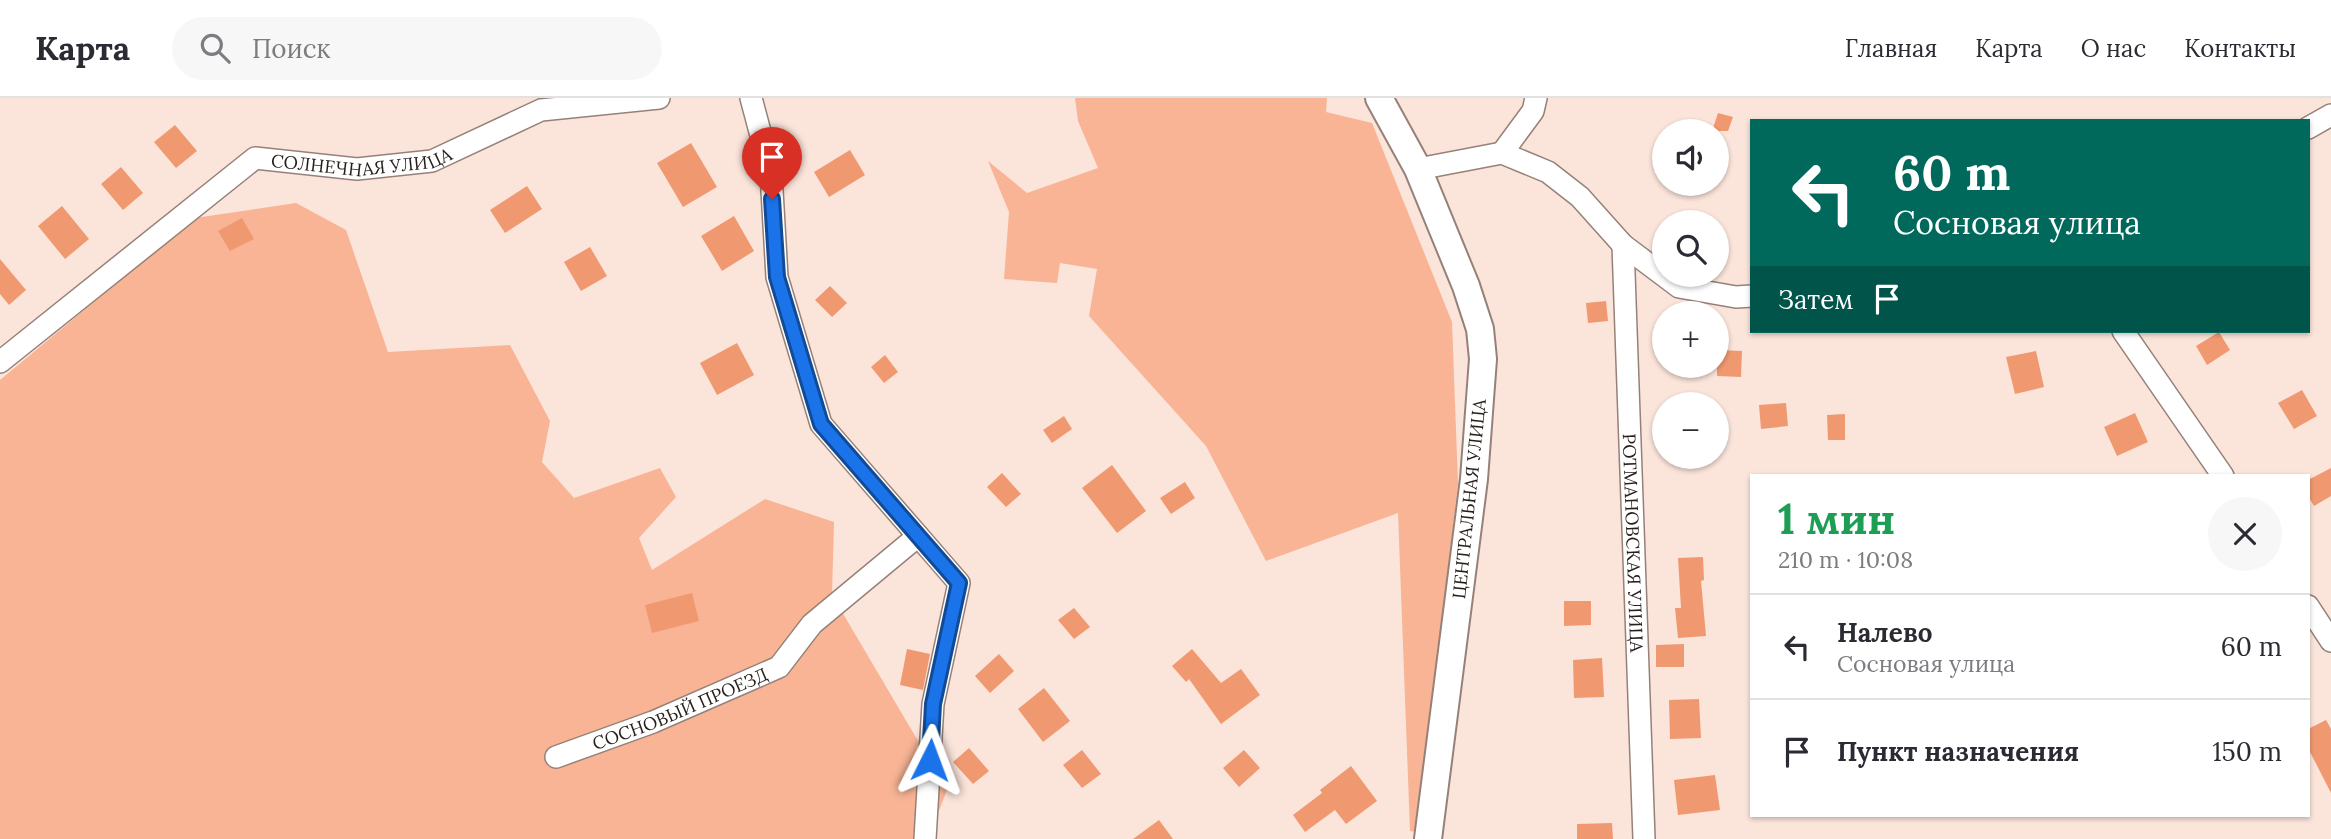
<!DOCTYPE html>
<html lang="ru">
<head>
<meta charset="utf-8">
<style>
  :root { --surface:#fff; --page:#f7f7f7; --text:#2b2b33; --muted:#7c7c81; --line:#e1e1e2 }
  body { margin:0; font-family:Lora,serif; background:var(--page); color:var(--text); height:100vh; display:flex; flex-direction:column; font-size:26px; white-space:nowrap }
  * { box-sizing:border-box; margin:0 }
  p { font-size:23px; color:var(--muted) }
  .icon { flex:none; width:38px; height:38px; fill:none; stroke:currentColor; stroke-width:2; stroke-linecap:round; stroke-linejoin:round }
  .map { position:relative; flex:1; overflow:hidden }
  .side { position:absolute; left:1750px; top:376px; width:560px; height:343px; display:flex; flex-direction:column; background:var(--surface); border-radius:0px; box-shadow:0 2px 5px #0004 }
  .side>* { flex:none }
  .hud { position:absolute; left:1750px; top:21px; width:560px; height:214px; border-radius:0px; box-shadow:0 2px 5px #0004; background:#00695c; color:#fff; overflow:hidden }
  .buttons { position:absolute; left:1652px; top:21px; display:grid; gap:14px }
  .buttons a { display:grid; place-items:center; width:77px; height:77px; border-radius:50%; background:var(--surface); box-shadow:0 2px 5px #0004; font-size:35px }
  .pin { position:absolute; display:grid; place-items:center; width:60px; height:60px; color:#fff; margin:-72px -30px; border-radius:50% 50% 50% 0; rotate:-45deg; box-shadow:0 0 7px #0007 }
  .pin .icon { rotate:45deg }
  .me { position:absolute; width:77px; margin:-38px; rotate:3deg; stroke-linejoin:round; filter:drop-shadow(0 0 5px #0008) }
  .turn { display:flex; align-items:center; gap:24px; height:147px; padding:0 28px; font-size:32px }
  .turn .icon { width:91px; height:91px; stroke-width:2.5 }
  .turn b { display:block; font-size:49px; line-height:60px }
  .then { display:flex; align-items:center; height:66px; padding:0 28px; background:#0003; gap:14px; font-size:26px }
  .round { display:grid; place-items:center; flex:none; width:74px; height:74px; border-radius:37px; background:var(--page) }
  .headline { display:flex; align-items:center; justify-content:space-between; height:119px; padding:0 28px }
  h1 { font-size:42px; font-weight:700; line-height:52px; color:#1e9e55 }
  ul { padding:0; list-style:none }
  li { display:flex; align-items:center; gap:21px; height:105px; padding:0 28px; border-top:2px solid var(--line) }
  li div { flex:1 }
  li b { display:block; font-size:26px }
  li em { font-style:normal }
  header { display:flex; align-items:center; gap:42px; box-sizing:border-box; height:98px; padding:0 35px; background:var(--surface); border-bottom:2px solid var(--line) }
  header strong { font-size:33px }
  nav { display:flex; gap:38px; margin-inline-start:auto; font-size:24px }
  .search { width:490px; height:63px; background:var(--page); display:flex; align-items:center; gap:18px; box-sizing:border-box; padding:0 24px; border-radius:38px; color:var(--muted); font-size:26px }
  .map>svg:first-child { display:block }
  .green { fill:#f8b495 }
  .building { fill:#f09971 }
  .lines { fill:none; stroke-linecap:round; stroke-linejoin:round }
  .minor-casing { stroke:#968178; stroke-width:24 }
  .tertiary-casing { stroke:#968178; stroke-width:30 }
  .minor { stroke:#fff; stroke-width:21 }
  .tertiary { stroke:#fff; stroke-width:26 }
  .route-casing { stroke:#114b97; stroke-width:18 }
  .route { stroke:#1a73e8; stroke-width:12 }
  .labels { text-anchor:middle; dominant-baseline:central; stroke-width:5; stroke-linejoin:round; paint-order:stroke }
  .street-label { font-size:18px; fill:#261e1a; stroke:#fff }
</style>
</head>
<body>
<header>
<strong>Карта</strong>
<div class="search"><svg class="icon" aria-label="search" viewBox="0 0 24 24"><circle cx="10" cy="10" r="6"/><path d="M15 15l6 6"/></svg>Поиск</div>
<nav><a>Главная</a><a>Карта</a><a>О нас</a><a>Контакты</a></nav>
</header>
<div class="map">
<svg width="2331" height="741" viewBox="0 0 2331 741">
  <rect width="100%" height="100%" fill="#fbe4da"/>
  <path class="green" d="M1075,0h252l-1,14 46,11 80,199 6,162 -41,348 -7,-1 -12,-318 -132,48 -60,-115 -117,-130 8,-47 -37,-6 -3,20 -53,-4 5,-67 -21,-51 39,32 71,-25 -20,-47z
    M296,105l50,27 42,122 122,-7 40,76 -8,41 32,36 86,-30 16,29 -37,41 13,32 113,-71 69,23 -2,73 115,195 -19,49h-928v-459l195,-162z"/>
  <path class="building" d="M1718,15l15,4 -5,14h-16z
    M175,27l22,26 -21,17 -22,-26z
    M691,45l26,44 -34,20 -26,-44z
    M850,52l15,25 -36,22 -15,-25z
    M121,69l22,26 -20,17 -22,-26z
    M527,88l15,23 -37,24 -15,-23z
    M62,108l27,33 -24,20 -27,-33z
    M734,118l20,35 -32,20 -21,-35z
    M242,120l12,21 -24,12 -12,-20z
    M590,149l17,29 -26,15 -17,-29z
    M0,161l26,31 -17,15 -9,-11z
    M830,188l17,17 -15,14 -17,-17z
    M1606,203l2,20 -20,2 -2,-20z
    M2219,234l11,18 -23,15 -11,-19z
    M737,245l17,32 -37,20 -17,-32z
    M1717,252l25,1 -1,26 -24,-1z
    M2036,253l8,36 -29,7 -9,-37z
    M885,257l13,17 -14,11 -13,-16z
    M2302,292l15,26 -23,13 -16,-26z
    M1786,305l2,23 -27,3 -2,-24z
    M2135,315l13,29 -31,14 -13,-29z
    M1845,316v26h-17l-1,-25z
    M1064,318l8,13 -20,14 -9,-13z
    M1112,367l34,46 -29,22 -35,-45z
    M2331,370v28l-17,10 -6,-10v-16z
    M1002,375l19,21 -15,13 -19,-20z
    M1185,384l10,16 -24,16 -11,-16z
    M1703,459l1,23 -3,1 5,55 -28,2 -3,-30h6l-3,-50z
    M692,495l7,28 -47,12 -7,-28z
    M1564,503h27v24l-27,1z
    M1074,510l16,19 -16,12 -16,-19z
    M1684,546v23h-28v-22z
    M907,551l23,5 -7,36 -23,-5z
    M1192,551l29,34 20,-14 19,26 -39,29 -32,-45 -3,3 -14,-16z
    M999,556l15,17 -24,22 -15,-17z
    M1602,560l2,39 -30,1 -1,-38z
    M1044,590l26,33 -27,21 -25,-33z
    M1699,601l2,39 -31,1 -1,-39z
    M2326,622l5,9v64l-23,-45v-19z
    M969,650l20,23 -16,13 -20,-22z
    M1082,652l19,24 -19,14 -19,-23z
    M1244,652l16,18 -21,19 -16,-19z
    M1351,668l26,35 -31,23 -11,-14 -30,22 -12,-17 29,-22 -2,-3z
    M1715,677l5,35 -42,5 -4,-35z
    M1159,722l14,19h-40z
    M1612,725l1,16h-36v-15z"/>
  <g class="lines">
    <defs>
      <g id="minor">
        <path d="M751,0l20,75 6,104 44,147 138,159 -26,121 -8,135"/>
        <path d="M2308,30l23,-13"/>
        <path d="M1502,55l31,-42 3,-13"/>
        <path d="M1418,71l84,-16 46,19 32,25 43,48 56,42 57,10 16,-1"/>
        <path id="s1" d="M1623,147l21,594"/>
        <path d="M2123,233l100,145"/>
        <path id="s2" d="M0,264l255,-204 102,11 75,-8 109,-51 118,-12"/>
        <path d="M2308,508l23,35"/>
        <path id="s3" d="M556,659l97,-35 126,-55 33,-43 106,-88"/>
      </g>
      <path id="tertiary" d="M1379,0l39,71 48,117 14,43 3,30 -9,120 -46,360"/>
    </defs>
    <use href="#minor" class="minor-casing"/>
    <use href="#tertiary" class="tertiary-casing"/>
    <use href="#minor" class="minor"/>
    <use href="#tertiary" class="tertiary"/>
  </g>
  <g class="lines">
    <defs>
      <path id="route" d="M772,101l5,78 44,147 138,159 -26,121 -3,56"/>
    </defs>
    <use href="#route" class="route-casing"/>
    <use href="#route" class="route"/>
  </g>
  <g class="labels">
    <g class="street-label">
      <text stroke="none"><textPath href="#s2" startOffset="434">СОЛНЕЧНАЯ УЛИЦА</textPath></text>
      <text transform="translate(1469 401) rotate(-84)">ЦЕНТРАЛЬНАЯ УЛИЦА</text>
      <text stroke="none"><textPath href="#s1" startOffset="298">РОТМАНОВСКАЯ УЛИЦА</textPath></text>
      <text stroke="none"><textPath href="#s3" startOffset="133">СОСНОВЫЙ ПРОЕЗД</textPath></text>
    </g>
  </g>
</svg>
<div class="buttons">
<a><svg class="icon" aria-label="sound" viewBox="0 0 24 24"><path d="M4 9h4l5-4v14l-5-4H4zM17 9q2 3 0 6"/></svg></a>
<a><svg class="icon" aria-label="search" viewBox="0 0 24 24"><circle cx="10" cy="10" r="6"/><path d="M15 15l6 6"/></svg></a>
<a>+</a>
<a>−</a>
</div>
<div class="pin" style="left:772px;top:101px;background:#d93025"><svg class="icon" aria-label="arrive" viewBox="0 0 24 24"><path d="M6 21V4h12l-3 4 3 4H6"/></svg></div>
<svg class="me" style="left:930px;top:662px" viewBox="-20 -20 40 40"><path d="M0-17L14 15 0 8-14 15z" fill="#1a73e8" stroke="#fff" stroke-width="4"/></svg>
<div class="hud">
<div class="turn"><svg class="icon" aria-label="left" viewBox="0 0 24 24"><path d="M17 20v-9H6M10 6l-5 5 5 5"/></svg><div><b>60 m</b>Сосновая улица</div></div>
<div class="then">Затем<svg class="icon" aria-label="arrive" viewBox="0 0 24 24"><path d="M6 21V4h12l-3 4 3 4H6"/></svg></div>
</div>
<section class="side">
<div class="headline"><div><h1>1 мин</h1><p>210 m · 10:08</p></div><a class="round"><svg class="icon" aria-label="close" viewBox="0 0 24 24"><path d="M6 6l12 12M18 6L6 18"/></svg></a></div>
<ul>
<li><svg class="icon" aria-label="left" viewBox="0 0 24 24"><path d="M17 20v-9H6M10 6l-5 5 5 5"/></svg><div><b>Налево</b><p>Сосновая улица</p></div><em>60 m</em></li>
<li><svg class="icon" aria-label="arrive" viewBox="0 0 24 24"><path d="M6 21V4h12l-3 4 3 4H6"/></svg><div><b>Пункт назначения</b></div><em>150 m</em></li>
</ul>
</section>
</div>
</body>
</html>
